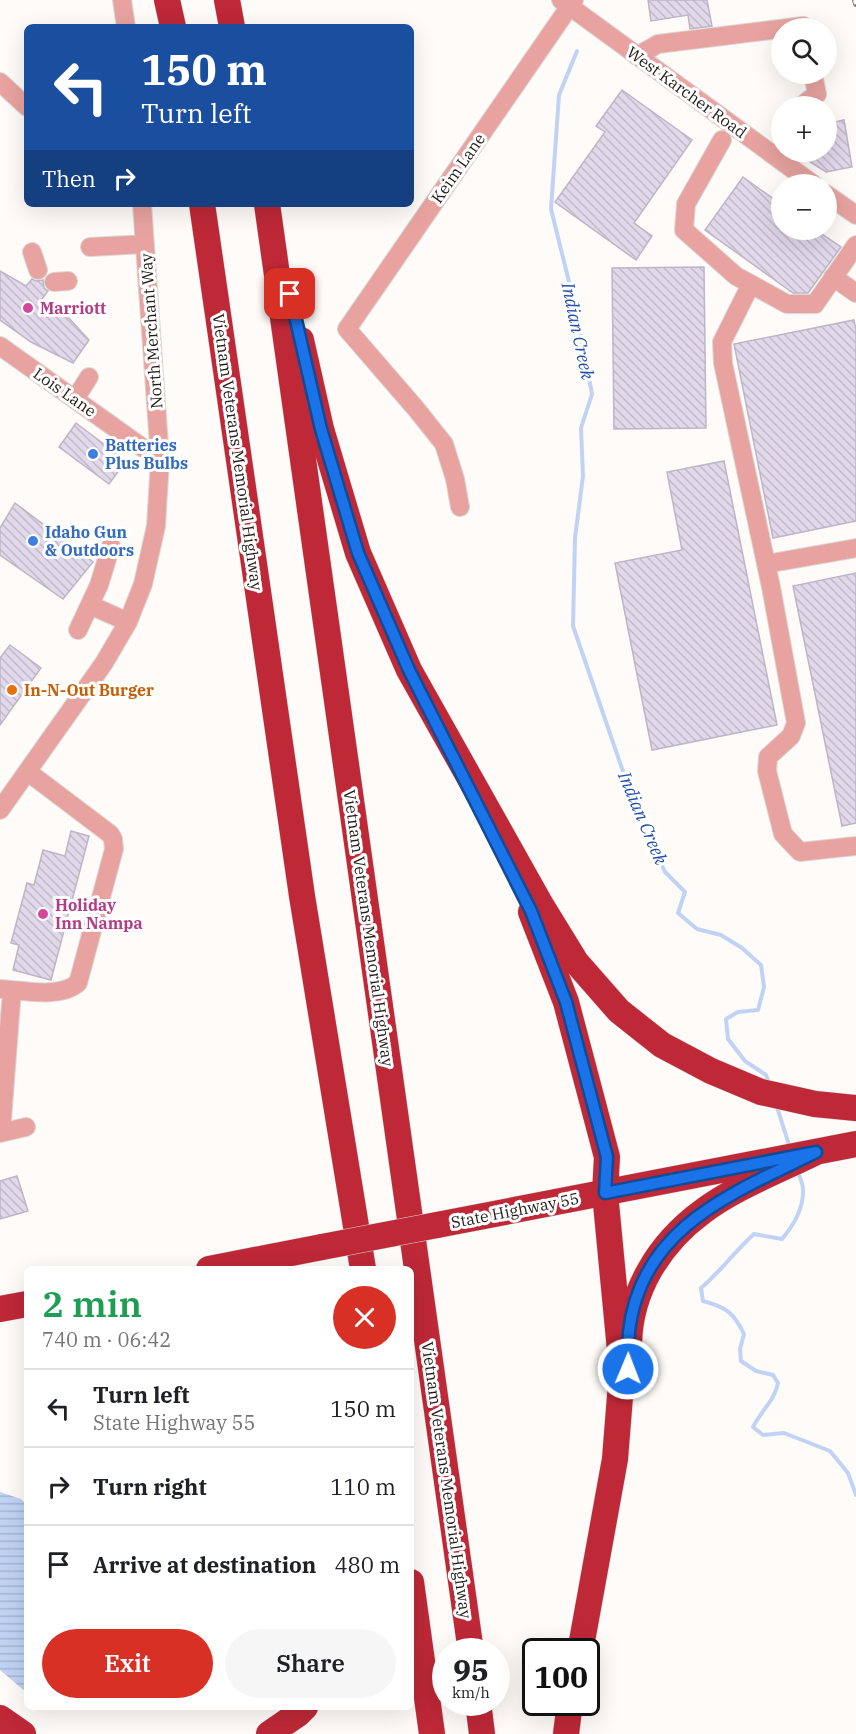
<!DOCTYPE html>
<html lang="en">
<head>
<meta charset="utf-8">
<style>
  :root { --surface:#fff; --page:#f6f6f6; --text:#202124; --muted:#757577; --line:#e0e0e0; --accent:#d93025 }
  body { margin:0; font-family:"IBM Plex Serif",serif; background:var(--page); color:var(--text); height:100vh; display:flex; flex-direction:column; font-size:22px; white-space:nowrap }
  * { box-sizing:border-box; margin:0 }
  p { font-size:20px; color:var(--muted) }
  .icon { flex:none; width:33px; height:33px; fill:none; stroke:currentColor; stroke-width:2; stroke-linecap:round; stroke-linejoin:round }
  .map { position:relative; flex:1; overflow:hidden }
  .details { position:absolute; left:24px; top:1266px; width:390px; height:444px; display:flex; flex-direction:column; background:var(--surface); border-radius:9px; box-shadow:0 6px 24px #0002 }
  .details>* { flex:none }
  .banner { position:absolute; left:24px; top:24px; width:390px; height:183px; border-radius:9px; box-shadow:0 6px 24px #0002; background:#1a4fa0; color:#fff; overflow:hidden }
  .tools { position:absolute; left:771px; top:18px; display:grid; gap:12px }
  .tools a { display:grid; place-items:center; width:66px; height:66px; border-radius:50%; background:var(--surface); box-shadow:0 6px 24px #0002; font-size:30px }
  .speed { position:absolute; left:432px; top:1638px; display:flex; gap:12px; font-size:30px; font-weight:700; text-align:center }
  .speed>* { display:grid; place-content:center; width:78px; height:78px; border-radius:50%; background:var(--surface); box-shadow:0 6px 24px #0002; line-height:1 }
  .speed small { font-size:15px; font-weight:400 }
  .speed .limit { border:3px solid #111; border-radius:9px; background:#fff; color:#111 }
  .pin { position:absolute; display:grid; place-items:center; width:51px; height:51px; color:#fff; margin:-26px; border-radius:12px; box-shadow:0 3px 9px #0006 }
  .me { position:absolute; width:66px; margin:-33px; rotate:1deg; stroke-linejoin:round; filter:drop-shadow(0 0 4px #0008) }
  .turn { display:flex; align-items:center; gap:21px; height:126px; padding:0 18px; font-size:27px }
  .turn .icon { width:78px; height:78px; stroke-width:2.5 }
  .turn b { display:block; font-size:42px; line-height:51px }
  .then { display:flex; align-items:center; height:57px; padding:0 18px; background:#0003; gap:12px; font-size:22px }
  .round { display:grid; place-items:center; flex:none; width:63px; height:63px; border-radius:32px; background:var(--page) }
  .headline { display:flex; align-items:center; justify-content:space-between; height:102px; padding:0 18px }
  h1 { font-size:36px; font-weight:600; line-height:45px; color:#1e9e55 }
  .button { display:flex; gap:12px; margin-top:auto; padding:12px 18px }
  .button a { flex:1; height:69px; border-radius:36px; background:var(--accent); color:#fff; font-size:24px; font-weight:600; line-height:69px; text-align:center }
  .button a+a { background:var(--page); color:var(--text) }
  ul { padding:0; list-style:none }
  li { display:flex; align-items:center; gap:18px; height:78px; padding:0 18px; border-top:2px solid var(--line) }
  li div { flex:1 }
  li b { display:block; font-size:22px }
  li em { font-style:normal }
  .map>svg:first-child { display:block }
  .water { fill:url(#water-rules) }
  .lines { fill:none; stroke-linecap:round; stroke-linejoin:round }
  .stream { stroke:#c1d3f4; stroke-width:4 }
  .building { fill:url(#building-back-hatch); stroke:#beb5c6; stroke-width:1.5 }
  .minor-casing { stroke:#dbd7d4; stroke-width:20 }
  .highway-casing { stroke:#dbd7d4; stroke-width:27 }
  .minor { stroke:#e8a3a0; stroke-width:18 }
  .highway { stroke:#be2837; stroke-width:26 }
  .rail-casing { stroke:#86827d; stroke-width:6 }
  .rail { stroke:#fff; stroke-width:4; stroke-dasharray:11; stroke-linecap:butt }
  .highway-bridge-casing { stroke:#dbd7d4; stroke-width:27; stroke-linecap:butt }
  .highway-bridge { stroke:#be2837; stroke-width:26 }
  .route-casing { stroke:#114b97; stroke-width:15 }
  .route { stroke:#1a73e8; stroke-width:10 }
  .hotel-dot { fill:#d1479c; stroke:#fff; stroke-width:2 }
  .shop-dot { fill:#3f7fe0; stroke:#fff; stroke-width:2 }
  .food-dot { fill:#e8710a; stroke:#fff; stroke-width:2 }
  .labels { text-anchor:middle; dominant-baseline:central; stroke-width:6; stroke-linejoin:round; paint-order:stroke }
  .street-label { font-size:16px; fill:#211c16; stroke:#fff }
  .hotel-label { font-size:16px; font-weight:bold; fill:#b23c85; stroke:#fff; text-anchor:start }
  .shop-label { font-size:16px; font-weight:bold; fill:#366cbe; stroke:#fff; text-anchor:start }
  .food-label { font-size:16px; font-weight:bold; fill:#c56008; stroke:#fff; text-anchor:start }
  .water-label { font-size:18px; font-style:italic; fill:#234faa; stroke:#fff }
</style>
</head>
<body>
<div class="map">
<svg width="856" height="1734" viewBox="0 0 856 1734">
  <defs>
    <pattern id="water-rules" width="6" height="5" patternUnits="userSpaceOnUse" patternTransform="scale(1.5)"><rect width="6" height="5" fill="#c1d3f4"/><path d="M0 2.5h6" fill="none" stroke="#a6b5d0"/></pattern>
    <pattern id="building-back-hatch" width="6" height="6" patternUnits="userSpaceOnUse" patternTransform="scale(1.5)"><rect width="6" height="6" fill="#e1d9ea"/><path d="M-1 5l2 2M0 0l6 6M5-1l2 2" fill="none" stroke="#c1bac8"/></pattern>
  </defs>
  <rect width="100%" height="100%" fill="#fefbf8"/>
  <path class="water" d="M0,1492l21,7 6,6v188l-27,-23z"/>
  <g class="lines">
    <path class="stream" d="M577,51l-18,44 -8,114 23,93 18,92 -11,34 2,48 -8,62 -2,88 65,189 27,57 20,20 -7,21 19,16 24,6 21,13 19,17 3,22 -6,23 -20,2 -12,7 2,20 17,22 21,14 3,8
      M776,1104l14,44
      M797,1170c2,6 6,13 6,19 1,19 -10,37 -21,50l-28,-5c-19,17 -33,37 -53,54l2,13c23,6 31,12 41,33l-4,15 1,12 15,10 17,4 5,8c-3,17 -17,28 -25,44l10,8 21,-2 46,18 18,22 8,22"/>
  </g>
  <path class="building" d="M648,0h59l5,26 -22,3 -2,-14 -37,6z
    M622,90l70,50 -58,83 18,13 -16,24 -81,-58 50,-70 -9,-6z
    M844,120l8,47 -26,5 -17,-11 -1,-9h18v-28z
    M743,177l39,28v25h34l25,17 -33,46h-15l-88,-63z
    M704,267l2,161 -92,1 -2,-161z
    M0,271l26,15 6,-7 4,2 7,-1 1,8 4,3 -6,8 26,18 21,23 -16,23 -42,-21 -31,-22z
    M854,320l2,10v191l-83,17 -39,-194z
    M76,423l50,38 -17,23 -50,-37z
    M724,461l53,264 -125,25 -37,-187 67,-13 -15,-78z
    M15,503l78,59 -30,37 -63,-44v-27z
    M856,573v250l-14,3 -49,-240z
    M10,645l31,23 -41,57v-67z
    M71,831l18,5 -38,144 -38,-10 6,-25 -8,-2 16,-60 7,2 9,-35 22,6z
    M17,1176l11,35 -28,8v-38z"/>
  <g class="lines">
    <defs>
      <path id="minor" d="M122,0l4,27
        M561,0l252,184
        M637,56l21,-12 145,-18 1,2
        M0,82l27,25
        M801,106l16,-12 -4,-20
        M722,140l-36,64 -2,26 52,46 51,28h28l41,-59
        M826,194l30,21
        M90,247l55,-3
        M32,252l6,18
        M833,277l23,16
        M54,282l14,-1
        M751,284l-29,58 1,21 48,224 25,136 -5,13 -23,21 -1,14 16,63 17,18 56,-6
        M0,346l160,114
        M75,399l14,-22
        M460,507l-5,-28 -11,-35 -27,-34 -70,-81 227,-329
        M766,564l90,-16
        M90,605l38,17
        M78,630l21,-45 12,-39
        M0,810l104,-147 24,-41 15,-38 13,-58 4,-66 -18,-256
        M0,989c23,1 59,10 78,-6l36,-134 -1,-10 -3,-5 -82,-62
        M0,1133l26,-6
        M1,1133l11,-143"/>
      <path id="highway" d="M167,0l6,27
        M227,0l5,27
        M202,204l100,692 61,373
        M267,204l204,1448
        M301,340l20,89 37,124 51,117 132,235 35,57 43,49 43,34 49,26 50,21 54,12 41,4
        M531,912l35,90 41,155 -2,36 17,178 -7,88 -35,193
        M437,1225l419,-81
        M209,1269l113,-22
        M0,1309l27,-5
        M629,1344c1,-54 31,-101 73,-132 31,-24 78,-42 114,-60
        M411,1582l21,152
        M478,1702l4,32
        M0,1718l23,16
        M269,1734l29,-20 7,-7
        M566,1734l4,-32"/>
    </defs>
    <use href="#minor" class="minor-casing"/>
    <use href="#highway" class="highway-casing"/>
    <use href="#minor" class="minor"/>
    <use href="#highway" class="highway"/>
    <defs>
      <path id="rail" d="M855,0l1,4"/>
    </defs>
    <use href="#rail" class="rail-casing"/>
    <use href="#rail" class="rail"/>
    <defs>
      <path id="highway-bridge" d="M322,1247l115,-22"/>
    </defs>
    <use href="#highway-bridge" class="highway-bridge-casing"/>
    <use href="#highway-bridge" class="highway-bridge"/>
  </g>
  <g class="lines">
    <defs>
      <path id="route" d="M290,294l31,135 37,124 51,117 122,241 35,91 41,155 -2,36 211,-41c-82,41 -175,74 -187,180 -1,12 -1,25 -1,37"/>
    </defs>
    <use href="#route" class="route-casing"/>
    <use href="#route" class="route"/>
  </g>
  <g class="hotel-dot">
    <circle cx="28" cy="308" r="6"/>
    <circle cx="43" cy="914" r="6"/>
  </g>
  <g class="shop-dot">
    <circle cx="93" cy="454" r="6"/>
    <circle cx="33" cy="541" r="6"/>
  </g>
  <circle class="food-dot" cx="12" cy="690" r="6"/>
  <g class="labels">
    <g class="street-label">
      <text transform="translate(687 92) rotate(36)">West Karcher Road</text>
      <text transform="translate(458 168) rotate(-55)">Keim Lane</text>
      <text transform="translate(151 331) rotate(-94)">North Merchant Way</text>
      <text transform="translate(65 392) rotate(35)">Lois Lane</text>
      <text transform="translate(238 452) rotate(82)">Vietnam Veterans Memorial Highway</text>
      <text transform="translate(369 928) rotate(82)">Vietnam Veterans Memorial Highway</text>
      <text transform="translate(515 1210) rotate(-11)">State Highway 55</text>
      <text transform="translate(447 1480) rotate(82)">Vietnam Veterans Memorial Highway</text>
    </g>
    <g class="hotel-label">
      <text x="40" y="308">Marriott</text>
      <text x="55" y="905">Holiday<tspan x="55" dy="18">Inn Nampa</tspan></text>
    </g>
    <g class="shop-label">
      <text x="105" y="445">Batteries<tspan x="105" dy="18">Plus Bulbs</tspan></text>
      <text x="45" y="532">Idaho Gun<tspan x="45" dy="18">&amp; Outdoors</tspan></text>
    </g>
    <g class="food-label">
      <text x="24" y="690">In-N-Out Burger</text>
    </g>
    <g class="water-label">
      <text transform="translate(578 331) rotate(78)">Indian Creek</text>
      <text transform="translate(643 818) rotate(67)">Indian Creek</text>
    </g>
  </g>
</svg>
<div class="tools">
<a><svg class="icon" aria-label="search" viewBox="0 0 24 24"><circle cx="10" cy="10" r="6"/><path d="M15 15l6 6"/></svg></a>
<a>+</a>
<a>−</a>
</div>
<div class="speed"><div>95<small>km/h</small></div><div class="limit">100</div></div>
<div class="pin" style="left:290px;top:294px;background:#d93025"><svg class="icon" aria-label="arrive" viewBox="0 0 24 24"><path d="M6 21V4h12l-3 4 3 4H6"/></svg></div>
<svg class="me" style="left:628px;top:1369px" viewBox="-20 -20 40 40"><circle r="17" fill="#1a73e8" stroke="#fff" stroke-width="3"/><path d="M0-11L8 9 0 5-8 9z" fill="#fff"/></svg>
<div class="banner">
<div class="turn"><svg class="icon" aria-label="left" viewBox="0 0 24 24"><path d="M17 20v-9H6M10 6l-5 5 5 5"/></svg><div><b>150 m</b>Turn left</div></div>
<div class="then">Then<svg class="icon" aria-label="right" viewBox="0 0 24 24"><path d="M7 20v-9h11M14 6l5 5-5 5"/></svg></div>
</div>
<section class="details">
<div class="headline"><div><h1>2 min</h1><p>740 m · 06:42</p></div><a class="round" style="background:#d93025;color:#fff"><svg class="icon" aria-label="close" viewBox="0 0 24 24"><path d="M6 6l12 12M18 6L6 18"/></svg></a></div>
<ul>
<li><svg class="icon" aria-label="left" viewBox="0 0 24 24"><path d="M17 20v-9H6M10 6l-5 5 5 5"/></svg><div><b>Turn left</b><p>State Highway 55</p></div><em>150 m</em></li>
<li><svg class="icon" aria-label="right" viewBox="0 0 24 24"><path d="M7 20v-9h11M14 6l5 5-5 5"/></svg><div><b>Turn right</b></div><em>110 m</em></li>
<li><svg class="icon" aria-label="arrive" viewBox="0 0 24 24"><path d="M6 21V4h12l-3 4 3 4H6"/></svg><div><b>Arrive at destination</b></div><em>480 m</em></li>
</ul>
<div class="button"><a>Exit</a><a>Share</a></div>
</section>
</div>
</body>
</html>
